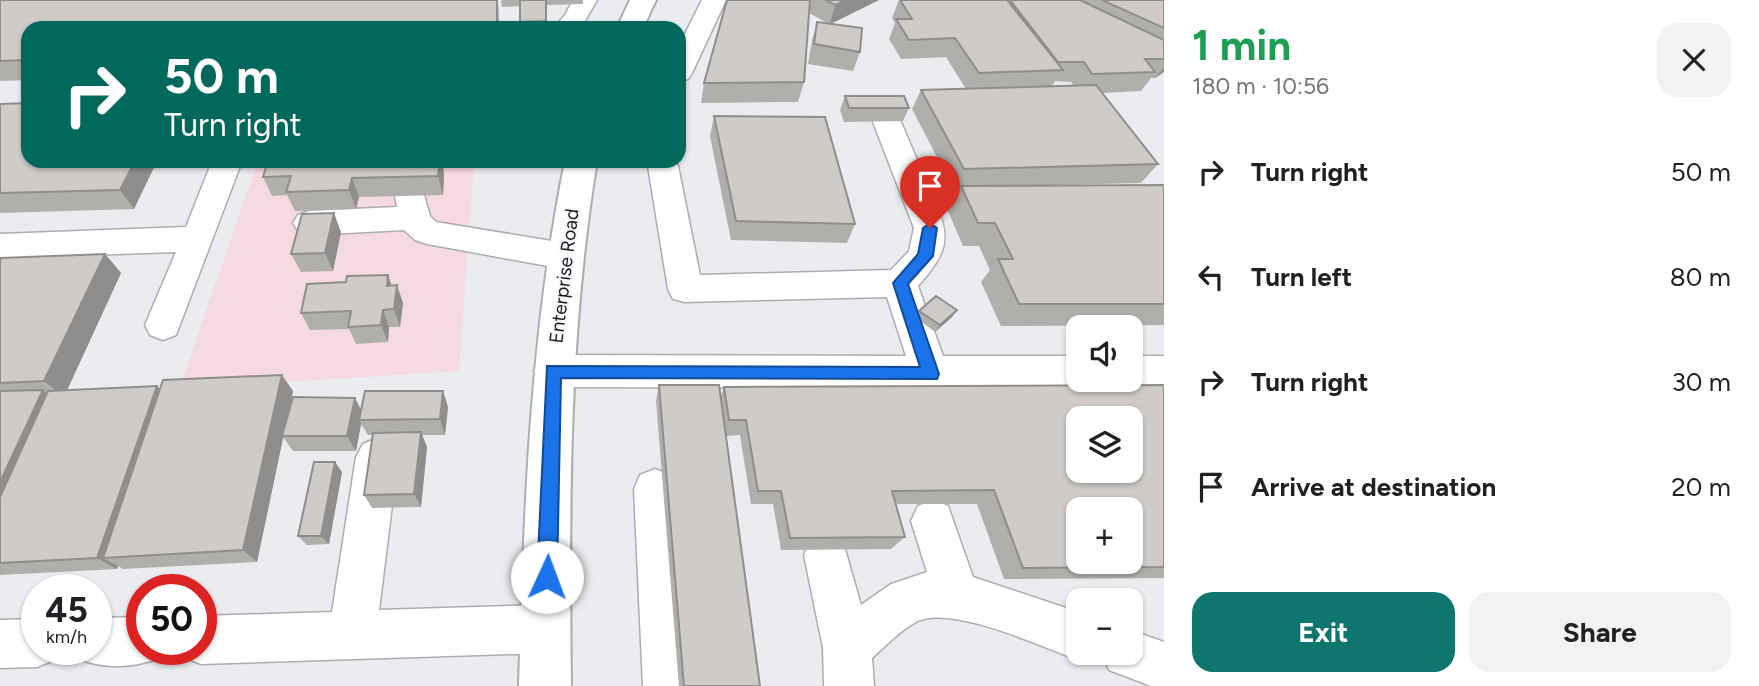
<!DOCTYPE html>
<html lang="en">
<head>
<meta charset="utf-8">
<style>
  :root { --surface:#fff; --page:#f2f2f2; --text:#202124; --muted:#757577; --accent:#0f766e }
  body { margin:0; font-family:Figtree,sans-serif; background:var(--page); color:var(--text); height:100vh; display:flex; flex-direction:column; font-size:26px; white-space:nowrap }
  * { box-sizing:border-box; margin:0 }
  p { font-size:23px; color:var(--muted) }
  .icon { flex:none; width:38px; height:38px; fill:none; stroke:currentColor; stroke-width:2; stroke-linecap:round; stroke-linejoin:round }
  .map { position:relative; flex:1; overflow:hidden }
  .details { display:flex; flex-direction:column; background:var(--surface); width:595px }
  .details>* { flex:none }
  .guide { position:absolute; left:21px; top:21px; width:665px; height:147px; border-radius:21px; box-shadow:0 2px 5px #0004; background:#00695c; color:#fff; overflow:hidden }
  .tools { position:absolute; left:1066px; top:315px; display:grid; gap:14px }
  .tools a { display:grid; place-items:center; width:77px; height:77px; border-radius:14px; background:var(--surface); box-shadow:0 2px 5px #0004; font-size:35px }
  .speed { position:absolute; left:21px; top:574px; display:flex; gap:14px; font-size:35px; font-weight:700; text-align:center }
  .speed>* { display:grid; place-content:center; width:91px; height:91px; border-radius:50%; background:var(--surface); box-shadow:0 2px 5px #0004; line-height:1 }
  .speed small { font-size:18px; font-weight:400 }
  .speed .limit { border:10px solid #d22; background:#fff; color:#111 }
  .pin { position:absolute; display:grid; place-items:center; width:60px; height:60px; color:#fff; margin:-72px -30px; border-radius:50% 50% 50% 0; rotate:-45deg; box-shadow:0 0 7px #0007 }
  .pin .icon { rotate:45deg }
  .me { position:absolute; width:77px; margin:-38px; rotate:2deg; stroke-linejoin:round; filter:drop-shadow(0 0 5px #0008) }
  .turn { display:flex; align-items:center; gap:24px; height:147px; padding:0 28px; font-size:32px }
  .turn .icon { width:91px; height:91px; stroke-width:2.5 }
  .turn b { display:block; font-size:49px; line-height:60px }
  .round { display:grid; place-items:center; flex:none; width:74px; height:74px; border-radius:21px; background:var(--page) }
  .overview { display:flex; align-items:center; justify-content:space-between; height:119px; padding:0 28px }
  h1 { font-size:42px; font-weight:700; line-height:52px; color:#1e9e55 }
  .button { display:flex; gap:14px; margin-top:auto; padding:14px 28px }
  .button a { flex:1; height:80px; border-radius:21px; background:var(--accent); color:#fff; font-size:28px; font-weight:700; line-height:80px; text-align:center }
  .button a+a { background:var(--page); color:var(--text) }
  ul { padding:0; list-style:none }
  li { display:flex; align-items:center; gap:21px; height:105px; padding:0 28px }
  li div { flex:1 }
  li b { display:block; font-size:26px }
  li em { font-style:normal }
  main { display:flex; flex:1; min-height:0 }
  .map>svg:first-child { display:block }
  .industrial { fill:#f5dbe1 }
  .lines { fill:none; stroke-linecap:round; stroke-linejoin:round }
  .minor-casing { stroke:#adadb1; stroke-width:3 }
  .major-casing { stroke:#adadb1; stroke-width:4 }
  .minor { fill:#fff; fill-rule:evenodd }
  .major { fill:#fff; fill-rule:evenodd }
  .wall { fill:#b1afac; fill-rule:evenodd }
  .shaded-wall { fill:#908e8c }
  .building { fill:#cecbc8; stroke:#908e8c; stroke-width:2; fill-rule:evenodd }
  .route { fill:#1a73e8; stroke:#114b97; stroke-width:2 }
  .labels { text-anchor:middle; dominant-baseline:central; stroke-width:5; stroke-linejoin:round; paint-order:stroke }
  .street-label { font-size:19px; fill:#1b1b1d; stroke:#f9f9fd }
</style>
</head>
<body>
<main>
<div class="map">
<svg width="1164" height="686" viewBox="0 0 1164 686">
  <rect width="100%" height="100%" fill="#ebecf0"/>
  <path class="industrial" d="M258,161h216l-15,210 -280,18z"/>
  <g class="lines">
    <defs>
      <path id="minor" d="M573,0h24l-16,28h-27l11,-13z
        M702,0h24l-34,73 -4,6 -9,2v-35z
        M887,113l10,3 4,6 25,59h79l11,3 5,8 -5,8 -11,3h-69c16,38 9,52 -18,83l25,70h135v24h15l-2,3 -13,5 -525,-1 -13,-5 -6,-11 6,-11 13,-5 353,1 -19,-59 -202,5 -12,-3 -5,-10 -20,-123 3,-5h24l3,5 22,109 191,-5 18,-19 5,-23 -41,-106 4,-6z
        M212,161h30l-66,174 -13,5 -13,-5 -5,-10 31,-73 -176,6v-24l186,-7z
        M411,185l11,3 8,28 6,6 128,21 12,4 5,9 -5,9 -12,4 -137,-25 -12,-4 -11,-10 -95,5 -11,-4 -5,-8 5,-8 11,-4 88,-4 -2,-11 5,-8z
        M1130,356h34v32h-34l-13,-5 -2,-3h15z
        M377,438l14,6 7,13 -19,153 166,-5 17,7 7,17 -7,17 -17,7 -344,11 -17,-7 -3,-8h20v-33l131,-4 24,-155 7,-13z
        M655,469l15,6 6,14 17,197h-50l-9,-197 6,-14z
        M933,500l15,6 25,71 105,35v41h17l-17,7c-35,-13 -126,-55 -160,-39 -17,8 -32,25 -46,37l2,28h-50l-1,-38 -19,-93 6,-16 16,-6 16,6 19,66 30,-21 36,-12 -16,-51 7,-15z
        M142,617v32h21l-4,9c-25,10 -55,11 -80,1l-4,-10h21v-31z
        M37,619v30h21l-4,11 -17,7 -37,1v-48z
        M1130,630l34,12v44h-13l-42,-16 -7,-17h28z"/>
      <path id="major" d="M630,0h26l-13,28h-26z
        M565,161h32c-29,174 -28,349 -26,525h-52c5,-177 11,-351 46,-525z"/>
    </defs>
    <use href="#minor" class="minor-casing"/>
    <use href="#major" class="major-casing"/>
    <use href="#minor" class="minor"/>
    <use href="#major" class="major"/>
  </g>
  <path class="wall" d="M0,0l28,28v52l-28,1z
    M501,0h82v4l-37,1 1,23h-26l-1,-22 -18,1z
    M727,0h152l-48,24 29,28 -7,19 -45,-7 4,-23 5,-19 10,1 -18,-10 -5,69 -6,20 -97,1 3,-20z
    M899,0h265v72l-9,6h-4l-10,13 -39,2 56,71 -17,19 -86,2h109v140l-163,1 -20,-44 9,-12 -11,-24h-16l-16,-37 12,-21h-6l-41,-79 9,-19 45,-1 -20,-32 -45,2 -12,-20 6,-16 -3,-5zM1055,81l16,1 3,4h-22z
    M845,96l64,12 -6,13 -59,1 -4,-12z
    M0,104l157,57 -23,48 -134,4z
    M714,116l141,108 -8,19 -116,-3 -21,-104z
    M268,161h174l2,13 -1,21 -84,2 -3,12 -61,2 -8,-16 -15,1 -9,-19z
    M341,232l-8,39 -32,1 -10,-18z
    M105,254l16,19 -54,117 226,1 -6,27 68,-20 6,12 82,-19 5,16 -3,28h-23l5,12 -6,60 -49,1 -8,-13 9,-60h-5l-7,-11 -5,27h-63l-10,-14 -26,125 -134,7 -5,-3 -1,3 -117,6v-317z
    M388,275l4,11 11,17 -3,24h-11l-1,15 -32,2 -7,-15 -39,1 -9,-17 45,-31z
    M919,311l33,6 -17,15 -20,-15z
    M659,385l61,13 4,-11 440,-2v193l-160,1 -27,-75h-81l9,33 -14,12 -110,1 -8,-46h-22l-11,-69 -14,1 34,250h-81l-23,-285z
    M342,472l-13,72 -22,1 -9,-9z"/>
  <path class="shaded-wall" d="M497,0h1l1,28h-2z
    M846,0h33l-49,24 5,-19z
    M1164,67v5l-9,6z
    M135,161h22l-23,48 -14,-19z
    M440,161h2l2,13 -1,21 -5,-19z
    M352,178l7,19 -3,12 -7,-19z
    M334,213l7,19 -8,39 -8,-18z
    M105,254l16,19 -57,124 -20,-16z
    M388,275l6,18 -7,-7z
    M397,285l6,18 -3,24 -6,-18z
    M383,310l6,17 -1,15 -7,-17z
    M957,310l-5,7 -17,15 5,-7z
    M282,375l11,16 -36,171 -14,-12z
    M157,386l15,16 -69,156 15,8 -1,3 -20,-11z
    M43,390l19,16 -62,143v-67z
    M443,391l5,16 -3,28 -5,-16z
    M355,398l8,16 -4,6 2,4 -5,27 -9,-15z
    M421,432l6,15 -6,60 -7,-13z
    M335,462l7,10 -13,72 -8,-8z"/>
  <path class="building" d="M0,0h497v28h-469v32l-28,1z
    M520,0h26v21l-26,1z
    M727,0h83l-6,82 -100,1z
    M826,0h20l-11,5z
    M900,0h107l56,70 -84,3 -24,-35 -46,2 -13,-21h16z
    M1010,0h70l84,40v19h-19l10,13 -63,2 -8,-12h-26z
    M1102,0h62v28z
    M817,22l45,6 -2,24 -46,-8z
    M1096,85l62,79 -194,5 -43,-79z
    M845,96h59l5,12h-60z
    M28,103v58h107l-15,29 -120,3v-89z
    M714,116l111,1 30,107 -119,-3z
    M268,161h172l-2,15 -86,2 -3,12 -63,2 5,-16 -28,1z
    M1164,185v119h-145l-21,-45h15l-18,-36h-17l-17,-37z
    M334,213l-9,40 -34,1 11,-40z
    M105,254l-61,127 -44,2v-125z
    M388,275l-1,11 10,-1 -3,24 -11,1 -2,15 -33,2 3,-16 -50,2 6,-29 39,-2 1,-6z
    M936,296l21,14 -17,15 -21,-14z
    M282,375l-39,175 -140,8 60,-178z
    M659,385h60l41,301h-76z
    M1164,385v182l-141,1 -29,-78 -102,1 13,46 -115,1 -9,-47h-23l-12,-71h-17l-5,-33zM1078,418h52v53h-52zM1078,509h52v53h-52z
    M157,386l-60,172 -97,5v-66l48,-106z
    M43,390l-43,92v-91z
    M365,391h78l-3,28 -81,1z
    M293,397l62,1 -8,38h-65z
    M421,432l-7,62 -50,1 9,-62z
    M314,462h21l-14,74h-23z"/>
  <path class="route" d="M930,223l7,5 -4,28 -25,28 31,90 -2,5 -376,-1 -4,199 -3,7 -7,3 -7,-3 -3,-7 10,-211 373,1 -27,-84 25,-29 5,-26z"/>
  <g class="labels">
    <g class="street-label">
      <text transform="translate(564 276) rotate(-83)">Enterprise Road</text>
    </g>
  </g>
</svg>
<div class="tools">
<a><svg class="icon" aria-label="sound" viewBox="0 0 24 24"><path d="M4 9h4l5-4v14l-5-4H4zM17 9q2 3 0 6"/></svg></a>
<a><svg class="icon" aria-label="layers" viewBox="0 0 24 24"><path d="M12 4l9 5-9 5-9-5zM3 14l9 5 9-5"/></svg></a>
<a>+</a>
<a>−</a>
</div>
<div class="speed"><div>45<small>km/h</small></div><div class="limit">50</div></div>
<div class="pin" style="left:930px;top:228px;background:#d93025"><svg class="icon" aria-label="arrive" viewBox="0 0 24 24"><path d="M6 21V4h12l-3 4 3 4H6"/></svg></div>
<svg class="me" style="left:547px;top:577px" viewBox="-20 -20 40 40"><circle r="19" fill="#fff"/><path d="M0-13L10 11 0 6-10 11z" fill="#1a73e8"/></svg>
<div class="guide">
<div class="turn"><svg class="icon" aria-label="right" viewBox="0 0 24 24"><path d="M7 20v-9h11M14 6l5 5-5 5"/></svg><div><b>50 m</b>Turn right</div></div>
</div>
</div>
<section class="details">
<div class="overview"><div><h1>1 min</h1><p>180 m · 10:56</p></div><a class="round"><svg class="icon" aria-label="close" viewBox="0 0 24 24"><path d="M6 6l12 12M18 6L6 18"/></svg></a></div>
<ul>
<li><svg class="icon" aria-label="right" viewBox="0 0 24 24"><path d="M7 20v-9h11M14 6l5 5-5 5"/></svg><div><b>Turn right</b></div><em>50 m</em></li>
<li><svg class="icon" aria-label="left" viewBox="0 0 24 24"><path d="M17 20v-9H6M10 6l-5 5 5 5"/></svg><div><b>Turn left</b></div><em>80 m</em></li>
<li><svg class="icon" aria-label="right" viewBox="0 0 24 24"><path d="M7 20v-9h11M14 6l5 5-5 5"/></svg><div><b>Turn right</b></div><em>30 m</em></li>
<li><svg class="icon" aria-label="arrive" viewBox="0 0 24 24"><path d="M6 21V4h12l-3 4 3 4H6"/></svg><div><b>Arrive at destination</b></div><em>20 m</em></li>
</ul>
<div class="button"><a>Exit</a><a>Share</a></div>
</section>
</main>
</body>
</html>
